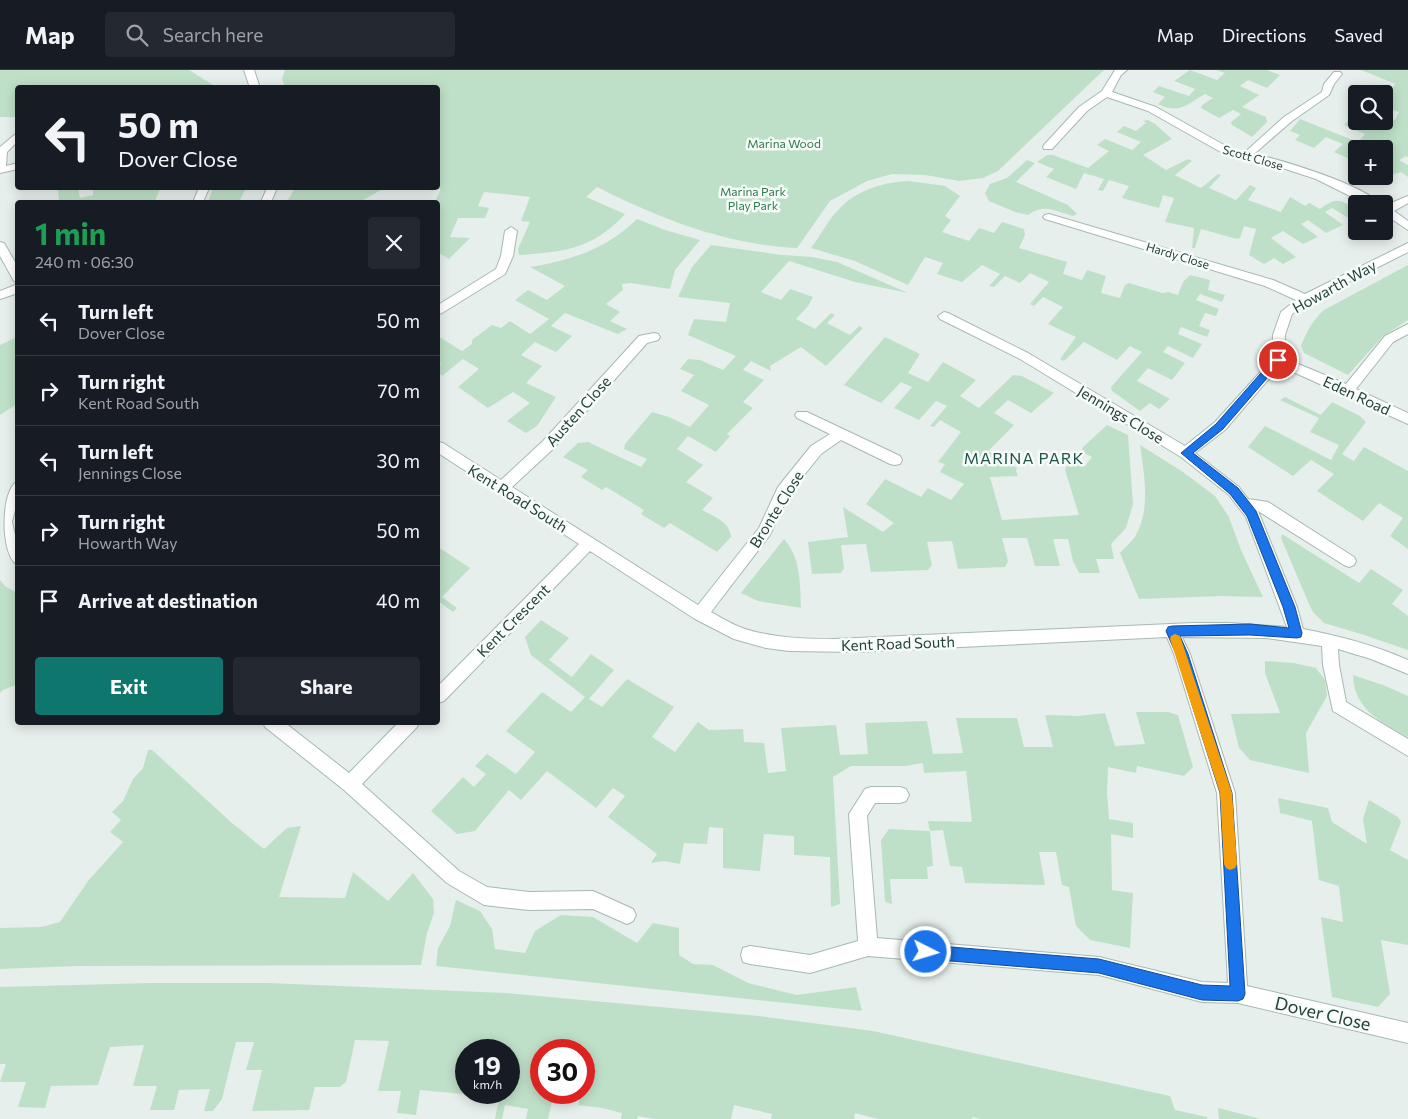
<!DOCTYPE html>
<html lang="en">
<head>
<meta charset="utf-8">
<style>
  :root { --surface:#171b24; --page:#242831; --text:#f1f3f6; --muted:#9ea1a6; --line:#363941; --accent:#0f766e }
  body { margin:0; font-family:Commissioner,sans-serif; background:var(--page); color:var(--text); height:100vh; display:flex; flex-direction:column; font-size:19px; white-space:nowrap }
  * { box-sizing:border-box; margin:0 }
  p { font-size:16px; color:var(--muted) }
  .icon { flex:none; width:28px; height:28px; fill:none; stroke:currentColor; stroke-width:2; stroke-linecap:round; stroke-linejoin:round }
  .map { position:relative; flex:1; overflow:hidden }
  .sheet { position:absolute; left:15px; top:130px; width:425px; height:525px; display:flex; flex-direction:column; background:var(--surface); border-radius:5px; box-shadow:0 2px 12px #0003 }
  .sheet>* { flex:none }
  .banner { position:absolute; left:15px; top:15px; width:425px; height:105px; border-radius:5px; box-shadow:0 2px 12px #0003; background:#171b24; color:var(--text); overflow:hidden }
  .fabs { position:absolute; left:1348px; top:15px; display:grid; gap:10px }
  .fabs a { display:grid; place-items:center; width:45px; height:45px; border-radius:5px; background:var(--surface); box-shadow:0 2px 12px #0003; font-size:25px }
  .speed { position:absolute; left:455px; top:969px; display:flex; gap:10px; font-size:25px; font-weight:700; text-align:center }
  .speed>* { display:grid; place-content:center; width:65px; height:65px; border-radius:50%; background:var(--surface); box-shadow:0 2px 12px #0003; line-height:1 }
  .speed small { font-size:12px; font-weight:400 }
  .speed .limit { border:8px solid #d22; background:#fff; color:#111 }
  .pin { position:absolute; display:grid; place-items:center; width:42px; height:42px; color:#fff; margin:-21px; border:2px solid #fff; border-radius:50%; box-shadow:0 1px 5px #0007 }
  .me { position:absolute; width:55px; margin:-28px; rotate:95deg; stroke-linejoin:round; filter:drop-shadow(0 0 4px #0008) }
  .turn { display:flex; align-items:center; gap:18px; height:105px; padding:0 20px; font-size:22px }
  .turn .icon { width:65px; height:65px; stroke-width:2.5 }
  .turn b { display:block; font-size:35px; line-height:42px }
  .round { display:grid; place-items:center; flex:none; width:52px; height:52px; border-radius:5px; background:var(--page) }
  .head { display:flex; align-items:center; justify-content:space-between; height:85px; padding:0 20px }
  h1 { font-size:30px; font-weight:700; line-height:38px; color:#1e9e55 }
  .button { display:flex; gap:10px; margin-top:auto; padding:10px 20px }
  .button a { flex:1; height:58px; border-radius:5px; background:var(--accent); color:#fff; font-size:20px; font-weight:700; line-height:58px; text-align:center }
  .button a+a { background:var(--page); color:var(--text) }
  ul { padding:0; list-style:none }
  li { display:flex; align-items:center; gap:15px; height:70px; padding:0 20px; border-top:1px solid var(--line) }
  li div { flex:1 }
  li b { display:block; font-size:19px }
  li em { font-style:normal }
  header { display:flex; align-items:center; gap:30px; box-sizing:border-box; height:70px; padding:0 25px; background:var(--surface); border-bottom:1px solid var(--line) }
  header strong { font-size:24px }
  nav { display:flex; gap:28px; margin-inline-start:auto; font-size:18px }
  .search { width:350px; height:45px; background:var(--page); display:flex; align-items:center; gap:12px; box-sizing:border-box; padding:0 18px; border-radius:5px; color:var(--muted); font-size:19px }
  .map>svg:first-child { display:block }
  .green { fill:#bfe0c8 }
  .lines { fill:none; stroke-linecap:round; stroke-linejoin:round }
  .minor-casing { stroke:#a8b8b2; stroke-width:2 }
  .minor { fill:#fff; fill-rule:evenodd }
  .route { fill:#1a73e8; stroke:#114b97 }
  .slow { fill:#f59e0b }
  .labels { text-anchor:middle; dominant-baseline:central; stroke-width:5; stroke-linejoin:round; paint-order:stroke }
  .far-park-label { font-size:12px; fill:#2d7a4b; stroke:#f7fbf9 }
  .far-street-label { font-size:12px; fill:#24423a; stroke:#f7fbf9 }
  .street-label { font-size:15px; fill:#24423a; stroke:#f7fbf9 }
  .neighbourhood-label { font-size:16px; letter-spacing:1px; fill:#1f5548; stroke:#f7fbf9 }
  .near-street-label { font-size:18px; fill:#24423a; stroke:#f7fbf9 }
</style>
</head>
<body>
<header>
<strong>Map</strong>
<div class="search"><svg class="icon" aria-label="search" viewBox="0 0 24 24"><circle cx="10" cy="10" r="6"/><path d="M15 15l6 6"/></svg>Search here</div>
<nav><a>Map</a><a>Directions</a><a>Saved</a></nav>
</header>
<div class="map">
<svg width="1408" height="1049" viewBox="0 0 1408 1049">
  <rect width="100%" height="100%" fill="#e6efeb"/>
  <path class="green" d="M0,0h189l27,17 -198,1 -1,29h-17z
    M285,0h819l-106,101 -15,7 -24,3 -34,-6 -33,-1 -25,7 -37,20 -33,47c-73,-4 -134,-28 -200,-61l-11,10 39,17c-32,35 -61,38 -106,41l-1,-6 12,-27 -9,-1 9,-24 -46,-5 -6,14 11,2 -4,10h-27l-8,19 20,1 -21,21 -8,-5 -3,2v-31l2,-6h-2v-17h-3l6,-13 -15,-1h12v-100l-153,-1 -3,-8z
    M1190,0l27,10 8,-7 -9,-3h51l13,5 -13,13 -19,-8 -8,6 19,9 -17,12 24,10 1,5 -15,15 -20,-12 -1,-3 10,-8 -8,-4 -14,8 -18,-10 1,-3 11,-7 -8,-4c-18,10 -26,21 -47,10l7,-7 -12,-5 6,-6 30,10 6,-7 -21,-8z
    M1361,0h47v87l-2,-1 -7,4 9,5v12l-7,-5 -14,4 -3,-2v-25h-28v13l-22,-10 9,-8 -17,-7 -12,11 -19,-8 5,-5 -10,-4 10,-12 58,23 7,-8 -21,-9 12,-13v9h28v-4l11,3 4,-8 -15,-5v-13h-9l1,-4 16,4 2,-9 2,-1z
    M1148,50l7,4 17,15 -29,16 23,15 22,-11 4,2 -17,14 26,13 17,-14 3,1 -12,13 27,12 14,-15 6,3 -8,12 33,12 9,-15 15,9 4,-3 11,6c16,-12 19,-10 36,0v10h-6l-18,-11 -7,4 18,13 -17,8 -18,-13 -7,4 17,13 -15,7 -20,-13 -12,7 25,19 -13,7 -9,-6 -10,6 -15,-9 7,-26 -12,-3 -4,12 -3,1 -36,-10 -6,19h-3l2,-20 -29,-6 9,-24 -11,-3 -4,13 -37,-10 7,-12 -20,-6 -6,11 -5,-1 6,-11 -20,-6 -8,16 -30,-12 8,-8 -17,-7 10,-7h6l35,13 21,-17 -12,-6 8,-6 27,11 9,-8 -24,-10 7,-6 12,5 10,-8 -3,-2z
    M1027,90l8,3 -19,19 52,23 9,9 -4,2c-19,-5 -28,-13 -45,-1l-13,-3 -26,-11 -4,-8 5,-9 17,-6z
    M909,111l36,5 15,10 -15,20 6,4 -9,12 27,9 10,-13 15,5 8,-11 22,7 1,6 -6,13 48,14 -4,12 19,6 5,-10 19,6 -5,17 19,5 5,-13 4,-2 33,10 6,-1 10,3 5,-13 7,-7 20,5 -2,10 17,5 -3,7 -22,-8 -4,6 23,9 -3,7 -11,-3 -6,13 11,4 -3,7 -26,-10 -3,7 24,10 -9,14 -25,-12 -5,6 22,11 -13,17 -24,-12 -11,13 33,18 -11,10 -9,-6 -10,8 -28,-20 -1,-4 31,-35 -12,-6 -13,14 -33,-18 -20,19 -4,-2 16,-22 -28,-13 15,-17 -20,-10 -9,9 -4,-2 19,-22 -19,-9 -10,10 -15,-7 -11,11 -5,-1 11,-12 -18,-9 -20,17 -25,-8 6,-11 -18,-6 -17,28 -53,-24 -44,-13c10,-13 18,-30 30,-41 18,-18 44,-25 68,-26z
    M58,118h20l2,10 13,-3v-6l4,-1h63l-5,13 -96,1z
    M213,118h33l-7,14h-31z
    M295,118h89l-24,14h-73z
    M637,149l28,11 35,10 -25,30 -5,19 -39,-6 -9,1 1,6 -17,14 14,8 -10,9 17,8 -9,5 -53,-21 -14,13 21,10 -16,16 -21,-10 -14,13 21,11 -16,17 30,14 -19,29 -11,7 -19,-12 23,-18 -17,-11 -25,16 -30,-21 21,-18 -16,-10 -21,17 -4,-4v-5l3,-3 -3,-3v-25l24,15 10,-7v-4l20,-15 9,3 9,-7 20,13 19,-15 -34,-19 13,-10 19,10 18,-14 -35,-19c40,-6 78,-19 107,-48z
    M711,175l71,10 30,2 25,5 71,31 -53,-11 -66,-21 -28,31 20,8 9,-11 23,8 -5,9 -12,13 19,10 16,-16 4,2 -8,8 23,12 9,-9 4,2 -37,38 -25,-19 -31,19 1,5 -20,-10 -8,9 21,10 -21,22 10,6 -26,26 3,2 -14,16 -28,-16 -11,13 26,16 -17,17 27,16 -11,12c12,6 28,12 29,27l-14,15 -47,-29 -6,5 -23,-14 3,-4 -38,-23 -4,3 -21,-13 7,-7 -25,-13 15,-14 10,-1 53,25 6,-8 -23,-10 1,-5 27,-32 17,5 21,10 19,-22 -28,-14 13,-16 -14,-6 8,-10 12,1 23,10 13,-14 -48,-21 6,-16 32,3 4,-19 -52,-6 14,-30z
    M1408,195v55l-25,16 -35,39 -44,-22 -3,-7c6,-15 11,-25 23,-36z
    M17,267v67l-17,11v-70z
    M885,267l35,17 -12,19 20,9 15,-20 33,18 -16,16 19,12 34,-33 9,1 32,17 -23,20 -23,-13 -14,13 20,12 -26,26 29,17 -1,3 2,5 -28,1 12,43 77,-5 -14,-45 3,-7 8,-1 9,4 7,-9 -8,-4 -2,-5 25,-23 21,10 5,69 -7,24 -15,16 3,15h-18l4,14h-21l-6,-12 -5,-22h-15l7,27h-25l-8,-28h-25l6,23 -3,6 -47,2 -6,-28 -25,1 5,23 -4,5 -57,2 -5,-28 -25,1 3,23 -3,5 -29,1 -4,-32 40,-5 -5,-30 40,25 11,-9 -28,-19 19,-25 36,18 7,-9 23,12 13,-16 -24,-12 5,-8 -7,-2 23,-30 -21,-12 -6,7 -4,-1 17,-20 -11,-5 -17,19 -25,-12 18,-21 -11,-5 -20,21 -37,-18z
    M1285,327l36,18 11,-13 28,14 6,6 -24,32 12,7 10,-14 44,24v78l-18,-13 13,-18 -24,-15 -16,18 -46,-30 17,-17 -23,-14 -18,16 -45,-29 17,-21 66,34 8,-15 -29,-13 9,-14 -39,-18z
    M1140,375l43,27 32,24 14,21 12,33 22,47 -42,-1 -82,3 -19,-46c5,-6 12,-11 16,-18 15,-27 8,-61 4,-90z
    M1282,464l77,49 12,-14 32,21 -11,14 16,12v34l-47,-16 -37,-11 -11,-11 -4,-8 -28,-66z
    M784,469c17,19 16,44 17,69l-43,-7 -17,-8z
    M438,477l32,21 -28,29 15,11 -4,4 -15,-11z
    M0,510l5,6 12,7 1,91 -15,6 -3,3z
    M541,550l28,18 -20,22 23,17 19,-23 23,16 -25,29 13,8 25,-28 47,28 -22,30 23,15 23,-30 11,8 34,-1 1,13 20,1 4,30 18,-2 -5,-43 55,-3 4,30 28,-1 -3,-31 62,-2 6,33 30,-1 -7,-35h61l7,29h29l-8,-32 34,1 26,-3 10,33 30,-2 -9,-32h32l10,3 15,52 -9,9 -47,-10 -1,7 -28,-6 -1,26 2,26 24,4v15l-22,-4 1,56 21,3 -3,55 -40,-8 -14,-14 -7,-39 -7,-2 -6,-33h-17l6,33 -80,-2 -3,-16 -12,-1 -7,-36 -13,1 3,35 -6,1 1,12h-38l2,25 -7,-2 -4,-62 8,-11 41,2 -2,-10 44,1 -6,-51 -42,2 -1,-10 -18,3h-54l-18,11 7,127 -9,3 -1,-50 -36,-2v-19l-30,-2 -4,37 -37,-3v-40l-14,-1 -2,17 -23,-1 -4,21 -16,-3 -13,2 6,-9 -49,-37 17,-21 -12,-8 -17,20 -49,-37 -26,29 -12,-10 -34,41 -18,3 -26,-23 32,-34 11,10 12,-13 -11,-8 12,-12 29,20 19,-22 -29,-21 36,-39 29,20 14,-15 -54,-42 -6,-18z
    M1265,591l29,2 22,5 9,12 2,16 -21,37 3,40 -59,-13 -11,-12 -8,-34 49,-1 -15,-40z
    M1353,605l30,10 25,11v41c-27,-15 -54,-27 -55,-62z
    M148,680h4l80,73 32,26 23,-21 14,-2 -22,71 66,1 8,-26 35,29 25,-28 20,26 1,14 -7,20 -6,32 -345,1 -76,3v-41l41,-1 19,-5 28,-41 35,-39 -13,-10 11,-12 -9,-8 11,-11 10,-22 10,-11z
    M1278,728l50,10 4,14 35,22 -4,-25 6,-19 29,17 3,5 -11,28 18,10v85l-27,-5 9,54 -12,13 -46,-10 -11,-80 22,5 -4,-36 -20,-6 -7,-59 -32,-8z
    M456,830l24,11 12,18 3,20 30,4 10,-22 26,-16 32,2 44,26 16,-20 26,5v27l14,9 20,1 35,18 49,12 59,-8 6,24 -426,-45 2,-18 12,-22z
    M150,913h118l237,10 254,23 114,15 297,65 5,14 32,7v2h-226l-9,-2v2h-94l-23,-6 -1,6h-83l1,-5 -38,-9 -3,14h-77l-16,-3 -1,3h-16l1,-6 -20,-5 -24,-3 3,-12 3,-1v-42h-43v42l13,1 -6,26h-22l2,-10 -23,-4 -3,14h-7l5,-26 9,-1v-42h-43v42l19,1 -1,3 -64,-6 -4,25 -19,-2 4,-22h-23l11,-50 -34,-1 -9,42 -6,5h-25l-6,23 -57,1 10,-41h-16l8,-28h-18l-14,57 -9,12h-9l6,-22 -31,1 -5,20h-24l7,-24h-24l11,-41 -34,2 -12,38 -47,1 -6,22 -27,-1 8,-25h-26l6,-18h-6v-77z
    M1218,1038l43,11h-42z"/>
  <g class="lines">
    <defs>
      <path id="minor" d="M244,0h10l6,18h-10z
        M1115,0h12l-6,5 -9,17 44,15 77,43 11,3 40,-36 38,-25 2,-8 10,-12h6l2,2 -8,10 -5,11 -37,26 -38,33c28,6 108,30 126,50h-14l-50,-25 -46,-15 -44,-9 -78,-44 -41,-14 -20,14 -35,38h-8l-1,-2 1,-2 35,-38 23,-16z
        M18,62v9l-11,11 -1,14 12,-3v6l-18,4v-26z
        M199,118h10l-6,14h-10z
        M267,118h10l-6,14h-10z
        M1408,126v7l-14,8 14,10v9l-24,-16v-8z
        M1049,144l224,66 32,14 103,-51v9l-99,50 -17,12 -7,21 -1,23 62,26 39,-48 23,-12v10l-15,8 -37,47 52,24v11l-128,-58 -55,64 -30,23 44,34 9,12 20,3 86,55 2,4 -2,4 -5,2 -5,-2 -86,-54 39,96 6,22c37,7 71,16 105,31v14l-37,-15 -33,-10 1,16 7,37 62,37v17l-75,-45 -10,-46 -1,-19 -56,-8 -84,-1 8,17 45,139 12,193 161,37v20l-170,-40 -36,-1 -103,-27 -231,-19 -58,17 -60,-9 -7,-2 -2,-7 2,-7 7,-2 60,9 48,-14 -9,-127 16,-25 6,-2h29l6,2 3,6 -3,6 -6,2h-25l-8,13 10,122 222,19 103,25 26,1 -11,-190 -43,-139 -7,-17 -310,15 -68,-1 -23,-3 -32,-9 -39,-20 -105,-68 -146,150 -6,2v-17l141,-142 -141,-91v-11l5,1 58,37 42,-39 96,-105 15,-3 4,1 2,3 -2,3 -11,3 -94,106 -41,38 186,118 61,-77 19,-41 33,-41 19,-12 -33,-16 -2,-3 2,-3h10l93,44 2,4 -2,4 -5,1 -5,-1 -49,-24 -20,14 -32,40 -19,41 -59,77c11,6 22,13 34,17 29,9 60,10 89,10l359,-16h36l58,4 -41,-110 -17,-22 -48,-38 -161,-98 -80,-40 -2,-3 6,-4 4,1 80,40 157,93 30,-24 57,-63 1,-24 8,-23 15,-12 -31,-14 -220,-67 -2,-2 2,-2z
        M511,157l6,4 -4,25 -8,18 -63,39 -4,1v-9l58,-36 5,-13 4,-25z
        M0,172l4,1 14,24v15l-4,-1 -14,-25z
        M18,214v9l-18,6v-8z
        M18,411v17l-6,24 6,25v18c-18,-8 -18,-76 0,-84z
        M263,652h21l65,51 50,-51h20l-2,5 -55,57 97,87 28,16 42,5 64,-1 40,18 3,6 -3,6 -6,3 -34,-15 -64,1 -45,-5 -37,-22 -103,-93 -79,-63z"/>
    </defs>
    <use href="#minor" class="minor-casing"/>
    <use href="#minor" class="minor"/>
  </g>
  <path class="route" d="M1278,286l3,1v5l-58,67 -30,24 45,35 18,23 39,96 7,26 -1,4 -4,1 -47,-3 -70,1 8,18 44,139 13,201 -2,5 -5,2 -36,-1 -103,-27 -173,-14 -5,-2 -2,-5 2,-5 5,-2 173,14 103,26 28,1 -10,-193 -44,-139 -10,-23 2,-4 4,-1 78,-2 39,4 -6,-21 -36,-91 -17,-22 -49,-41 35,-29 59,-67z"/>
  <path class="slow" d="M1175,564l5,2 1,3 51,154 5,71 -2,4 -5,2 -4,-2 -2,-4 -4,-71 -50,-154 1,-3z"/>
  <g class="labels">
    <g class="far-park-label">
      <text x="784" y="73">Marina Wood</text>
      <text x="753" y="121">Marina Park<tspan x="753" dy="14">Play Park</tspan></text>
    </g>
    <g class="far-street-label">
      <text transform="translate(1253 87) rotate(16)">Scott Close</text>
      <text transform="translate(1178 185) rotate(17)">Hardy Close</text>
    </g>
    <g class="street-label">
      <text transform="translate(1334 216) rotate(-29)">Howarth Way</text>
      <text transform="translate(1357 325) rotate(25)">Eden Road</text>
      <text transform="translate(578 341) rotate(-48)">Austen Close</text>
      <text transform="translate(1121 344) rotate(31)">Jennings Close</text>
      <text transform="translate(518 428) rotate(32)">Kent Road South</text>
      <text transform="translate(776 439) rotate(-58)">Bronte Close</text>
      <text transform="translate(513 550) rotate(-45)">Kent Crescent</text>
      <text transform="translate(898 573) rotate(-2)">Kent Road South</text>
    </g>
    <g class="neighbourhood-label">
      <text x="1024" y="387">MARINA PARK</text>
    </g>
    <g class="near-street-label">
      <text transform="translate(1323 943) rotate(13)">Dover Close</text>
    </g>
  </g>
</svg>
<div class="fabs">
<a><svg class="icon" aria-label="search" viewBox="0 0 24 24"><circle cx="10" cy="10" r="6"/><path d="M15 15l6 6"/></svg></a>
<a>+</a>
<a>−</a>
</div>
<div class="speed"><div>19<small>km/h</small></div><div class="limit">30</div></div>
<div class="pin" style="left:1278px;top:290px;background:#d93025"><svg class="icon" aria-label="arrive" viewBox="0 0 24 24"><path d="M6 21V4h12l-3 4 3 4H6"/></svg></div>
<svg class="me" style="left:926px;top:882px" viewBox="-20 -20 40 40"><circle r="17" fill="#1a73e8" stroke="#fff" stroke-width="3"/><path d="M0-11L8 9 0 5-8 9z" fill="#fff"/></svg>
<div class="banner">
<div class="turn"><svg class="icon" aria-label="left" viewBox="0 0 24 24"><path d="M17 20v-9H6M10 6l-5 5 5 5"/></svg><div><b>50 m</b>Dover Close</div></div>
</div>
<section class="sheet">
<div class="head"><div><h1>1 min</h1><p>240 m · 06:30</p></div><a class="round"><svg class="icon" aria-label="close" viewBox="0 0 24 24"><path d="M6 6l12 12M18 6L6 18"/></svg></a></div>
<ul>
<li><svg class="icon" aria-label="left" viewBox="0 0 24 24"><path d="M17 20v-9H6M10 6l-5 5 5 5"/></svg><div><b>Turn left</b><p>Dover Close</p></div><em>50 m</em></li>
<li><svg class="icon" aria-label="right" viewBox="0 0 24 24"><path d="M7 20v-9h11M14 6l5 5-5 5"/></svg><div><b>Turn right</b><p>Kent Road South</p></div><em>70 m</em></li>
<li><svg class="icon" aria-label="left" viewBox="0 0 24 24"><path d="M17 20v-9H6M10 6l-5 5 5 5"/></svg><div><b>Turn left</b><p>Jennings Close</p></div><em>30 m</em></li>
<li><svg class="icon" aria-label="right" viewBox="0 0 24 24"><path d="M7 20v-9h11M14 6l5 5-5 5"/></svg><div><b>Turn right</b><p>Howarth Way</p></div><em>50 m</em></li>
<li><svg class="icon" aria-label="arrive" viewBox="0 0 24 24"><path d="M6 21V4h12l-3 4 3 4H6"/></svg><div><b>Arrive at destination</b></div><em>40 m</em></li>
</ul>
<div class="button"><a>Exit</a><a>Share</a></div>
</section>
</div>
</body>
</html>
